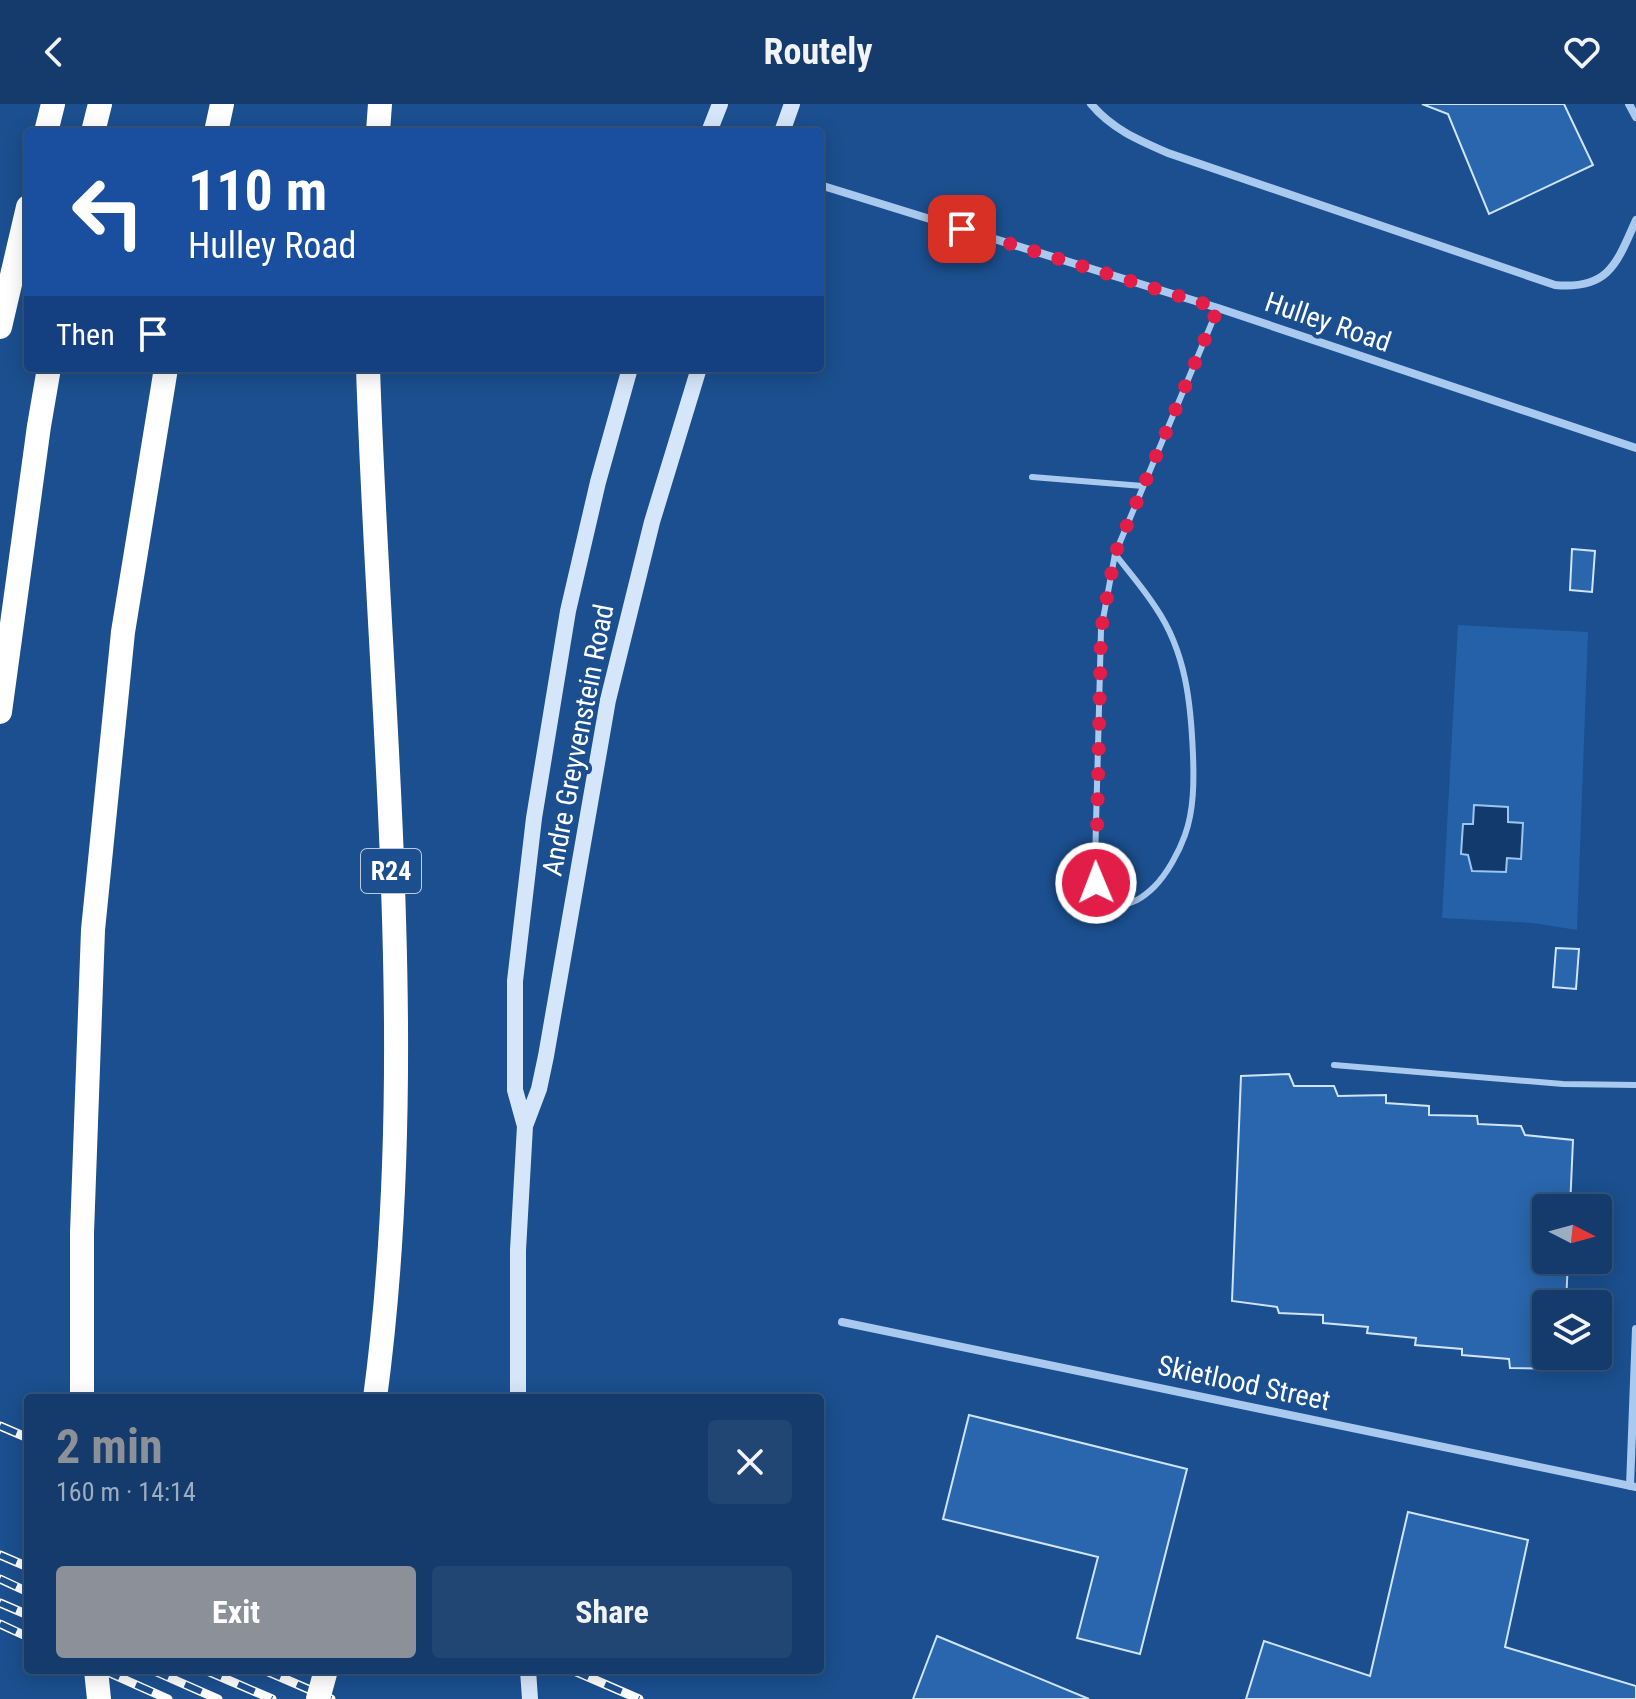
<!DOCTYPE html>
<html lang="en">
<head>
<meta charset="utf-8">
<style>
  :root { --surface:#143b6b; --page:#214673; --text:#f1f3f6; --muted:#9dadc1; --line:#33557e; --accent:#8c9099 }
  body { margin:0; font-family:"Roboto Condensed",sans-serif; background:var(--page); color:var(--text); height:100vh; display:flex; flex-direction:column; font-size:30px; white-space:nowrap }
  * { box-sizing:border-box; margin:0 }
  p { font-size:26px; color:var(--muted) }
  .icon { flex:none; width:44px; height:44px; fill:none; stroke:currentColor; stroke-width:2; stroke-linecap:round; stroke-linejoin:round }
  .map { position:relative; flex:1; overflow:hidden }
  .side { position:absolute; left:24px; top:1290px; width:800px; height:280px; display:flex; flex-direction:column; background:var(--surface); border-radius:8px; box-shadow:0 4px 20px #0003,0 0 0 2px var(--line) }
  .side>* { flex:none }
  .guide { position:absolute; left:24px; top:24px; width:800px; height:244px; border-radius:8px; box-shadow:0 4px 20px #0003,0 0 0 2px var(--line); background:#1a4fa0; color:#fff; overflow:hidden }
  .needle { width:52px; rotate:96deg }
  .fabs { position:absolute; left:1532px; top:1090px; display:grid; gap:16px }
  .fabs a { display:grid; place-items:center; width:80px; height:80px; border-radius:8px; background:var(--surface); box-shadow:0 4px 20px #0003,0 0 0 2px var(--line); font-size:40px }
  .pin { position:absolute; display:grid; place-items:center; width:68px; height:68px; color:#fff; margin:-34px; border-radius:16px; box-shadow:0 4px 12px #0006 }
  .me { position:absolute; width:88px; margin:-44px; rotate:359deg; stroke-linejoin:round; filter:drop-shadow(0 0 6px #0008) }
  .turn { display:flex; align-items:center; gap:28px; height:168px; padding:0 32px; font-size:36px }
  .turn .icon { width:104px; height:104px; stroke-width:2.5 }
  .turn b { display:block; font-size:56px; line-height:68px }
  .then { display:flex; align-items:center; height:76px; padding:0 32px; background:#0003; gap:16px; font-size:30px }
  .round { display:grid; place-items:center; flex:none; width:84px; height:84px; border-radius:8px; background:var(--page) }
  .summary { display:flex; align-items:center; justify-content:space-between; height:136px; padding:0 32px }
  h1 { font-size:48px; font-weight:700; line-height:60px; color:var(--accent) }
  .action { display:flex; gap:16px; margin-top:auto; padding:16px 32px }
  .action a { flex:1; height:92px; border-radius:8px; background:var(--accent); color:#fff; font-size:32px; font-weight:700; line-height:92px; text-align:center }
  .action a+a { background:var(--page); color:var(--text) }
  header { display:flex; justify-content:space-between; align-items:center; height:104px; padding:0 32px; background:var(--surface); font-size:36px; font-weight:700 }
  .map>svg:first-child { display:block }
  .green { fill:#2461a8 }
  .water { fill:#123a6d; stroke:#9cc4f0; stroke-width:2 }
  .building { fill:#2a66ad; stroke:#cfe3fa; stroke-width:2 }
  .lines { fill:none; stroke-linecap:round; stroke-linejoin:round }
  .service { stroke:#a9c9ee; stroke-width:6 }
  .minor { stroke:#a9c9ee; stroke-width:8 }
  .secondary { stroke:#d6e6fa; stroke-width:16 }
  .motorway { stroke:#fff; stroke-width:24 }
  .rail-casing { stroke:#fff; stroke-width:9 }
  .rail { stroke:#1b4f8f; stroke-width:6; stroke-dasharray:18; stroke-linecap:butt }
  .motorway-bridge { stroke:#fff; stroke-width:24 }
  .route { stroke:#e11d48; stroke-width:14; stroke-dasharray:0 25.2 }
  .labels { text-anchor:middle; dominant-baseline:central; stroke-width:8; stroke-linejoin:round; paint-order:stroke }
  .shield { fill:#1b4f8f; stroke:#bbcadd; stroke-width:2 }
  .shield-label { font-size:26px; font-weight:bold; fill:#fff }
  .street-label { font-size:28px; fill:#fff; stroke:#1b4f8f }
</style>
</head>
<body>
<header><svg class="icon" aria-label="back" viewBox="0 0 24 24"><path d="M15 5l-7 7 7 7"/></svg>Routely<svg class="icon" aria-label="heart" viewBox="0 0 24 24"><path d="M12 20l-8-8c-3-5 5-10 8-4 3-6 11-1 8 4z"/></svg></header>
<div class="map">
<svg width="1636" height="1595" viewBox="0 0 1636 1595">
  <rect width="100%" height="100%" fill="#1b4f8f"/>
  <path class="green" d="M1458,521l130,7 -11,298 -44,-7 -91,-5z"/>
  <path class="water" d="M1474,701l34,2v15l15,1 -2,36 -14,-1 -1,14 -34,-1 -4,-16 -7,-1 2,-30h10z"/>
  <path class="building" d="M1422,0h142l29,61 -104,49 -41,-100z
    M1572,445l23,2 -3,41 -22,-2z
    M1556,844l23,1 -3,40 -23,-2z
    M1289,970l5,12h40l4,10 48,-1v8l43,3v9l48,1 1,8 43,2 4,9 48,5 -3,68h-24v52h22l-2,44h-20v52h18v13l-54,-1 -1,-9 -47,-4v-6l-47,-4 1,-7 -49,-5 1,-6 -45,-4v-8l-44,-2 -2,-6 -45,-6 9,-225z
    M969,1311l218,54 -47,185 -63,-16 21,-81 -155,-38z
    M1408,1408l120,28 -23,107 131,39v13h-390l18,-58 106,35z
    M937,1532l152,63h-176z"/>
  <g class="lines">
    <path class="service" d="M1032,373l111,9
      M1115,450l-14,76 -6,233c2,41 27,55 59,24 13,-13 25,-35 31,-52 9,-25 9,-54 8,-80 -2,-51 -7,-103 -37,-147 -12,-19 -27,-36 -41,-54l103,-246
      M1334,961l229,19 73,1"/>
    <path class="minor" d="M1091,0c21,25 47,36 77,49l387,132c54,5 62,-22 81,-65
      M1629,0l7,13
      M820,81l398,123 418,140
      M842,1218l794,165
      M1630,1382l6,-157"/>
    <path class="secondary" d="M709,28l11,-28
      M782,28l10,-28
      M525,1022l-10,-36v-109l19,-163 34,-207 30,-129 32,-114
      M518,1294v-148l7,-124 14,-37 7,-33 62,-356 44,-178 47,-154
      M528,1566l2,29"/>
    <path class="motorway" d="M46,28l7,-28
      M93,28l7,-28
      M216,28l6,-28
      M378,28l2,-28
      M0,223l28,-120
      M368,264c11,342 53,689 7,1030
      M0,608l39,-286 10,-58
      M82,1294v-165l11,-303 30,-298 43,-264
      M96,1566l3,29"/>
    <defs>
      <path id="rail" d="M0,1322l28,12
        M0,1451l28,12
        M0,1475l28,13
        M0,1499l28,12
        M0,1520l28,13
        M103,1566l65,29
        M152,1566l66,29
        M205,1566l67,29
        M264,1566l67,29
        M572,1566l67,29"/>
    </defs>
    <use href="#rail" class="rail-casing"/>
    <use href="#rail" class="rail"/>
    <path class="motorway-bridge" d="M318,1595l8,-29"/>
  </g>
  <g class="lines">
    <path class="route" d="M962,125l256,79 -103,246 -14,76 -5,253"/>
  </g>
  <g class="labels">
    <rect class="shield" x="361" y="745" width="60" height="44" rx="6"/>
    <g class="shield-label">
      <text x="391" y="767">R24</text>
    </g>
    <g class="street-label">
      <text transform="translate(1328 218) rotate(19)">Hulley Road</text>
      <text transform="translate(578 636) rotate(-79)">Andre Greyvenstein Road</text>
      <text transform="translate(1244 1279) rotate(12)">Skietlood Street</text>
    </g>
  </g>
</svg>
<div class="fabs">
<a><svg class="needle" viewBox="-14 -14 28 28"><path d="M0-13l5 13h-10z" fill="#e53935"/><path d="M0 13l5-13h-10z" fill="#9dadc1"/></svg></a>
<a><svg class="icon" aria-label="layers" viewBox="0 0 24 24"><path d="M12 4l9 5-9 5-9-5zM3 14l9 5 9-5"/></svg></a>
</div>
<div class="pin" style="left:962px;top:125px;background:#d93025"><svg class="icon" aria-label="arrive" viewBox="0 0 24 24"><path d="M6 21V4h12l-3 4 3 4H6"/></svg></div>
<svg class="me" style="left:1096px;top:779px" viewBox="-20 -20 40 40"><circle r="17" fill="#e11d48" stroke="#fff" stroke-width="3"/><path d="M0-11L8 9 0 5-8 9z" fill="#fff"/></svg>
<div class="guide">
<div class="turn"><svg class="icon" aria-label="left" viewBox="0 0 24 24"><path d="M17 20v-9H6M10 6l-5 5 5 5"/></svg><div><b>110 m</b>Hulley Road</div></div>
<div class="then">Then<svg class="icon" aria-label="arrive" viewBox="0 0 24 24"><path d="M6 21V4h12l-3 4 3 4H6"/></svg></div>
</div>
<section class="side">
<div class="summary"><div><h1>2 min</h1><p>160 m · 14:14</p></div><a class="round"><svg class="icon" aria-label="close" viewBox="0 0 24 24"><path d="M6 6l12 12M18 6L6 18"/></svg></a></div>
<div class="action"><a>Exit</a><a>Share</a></div>
</section>
</div>
</body>
</html>
